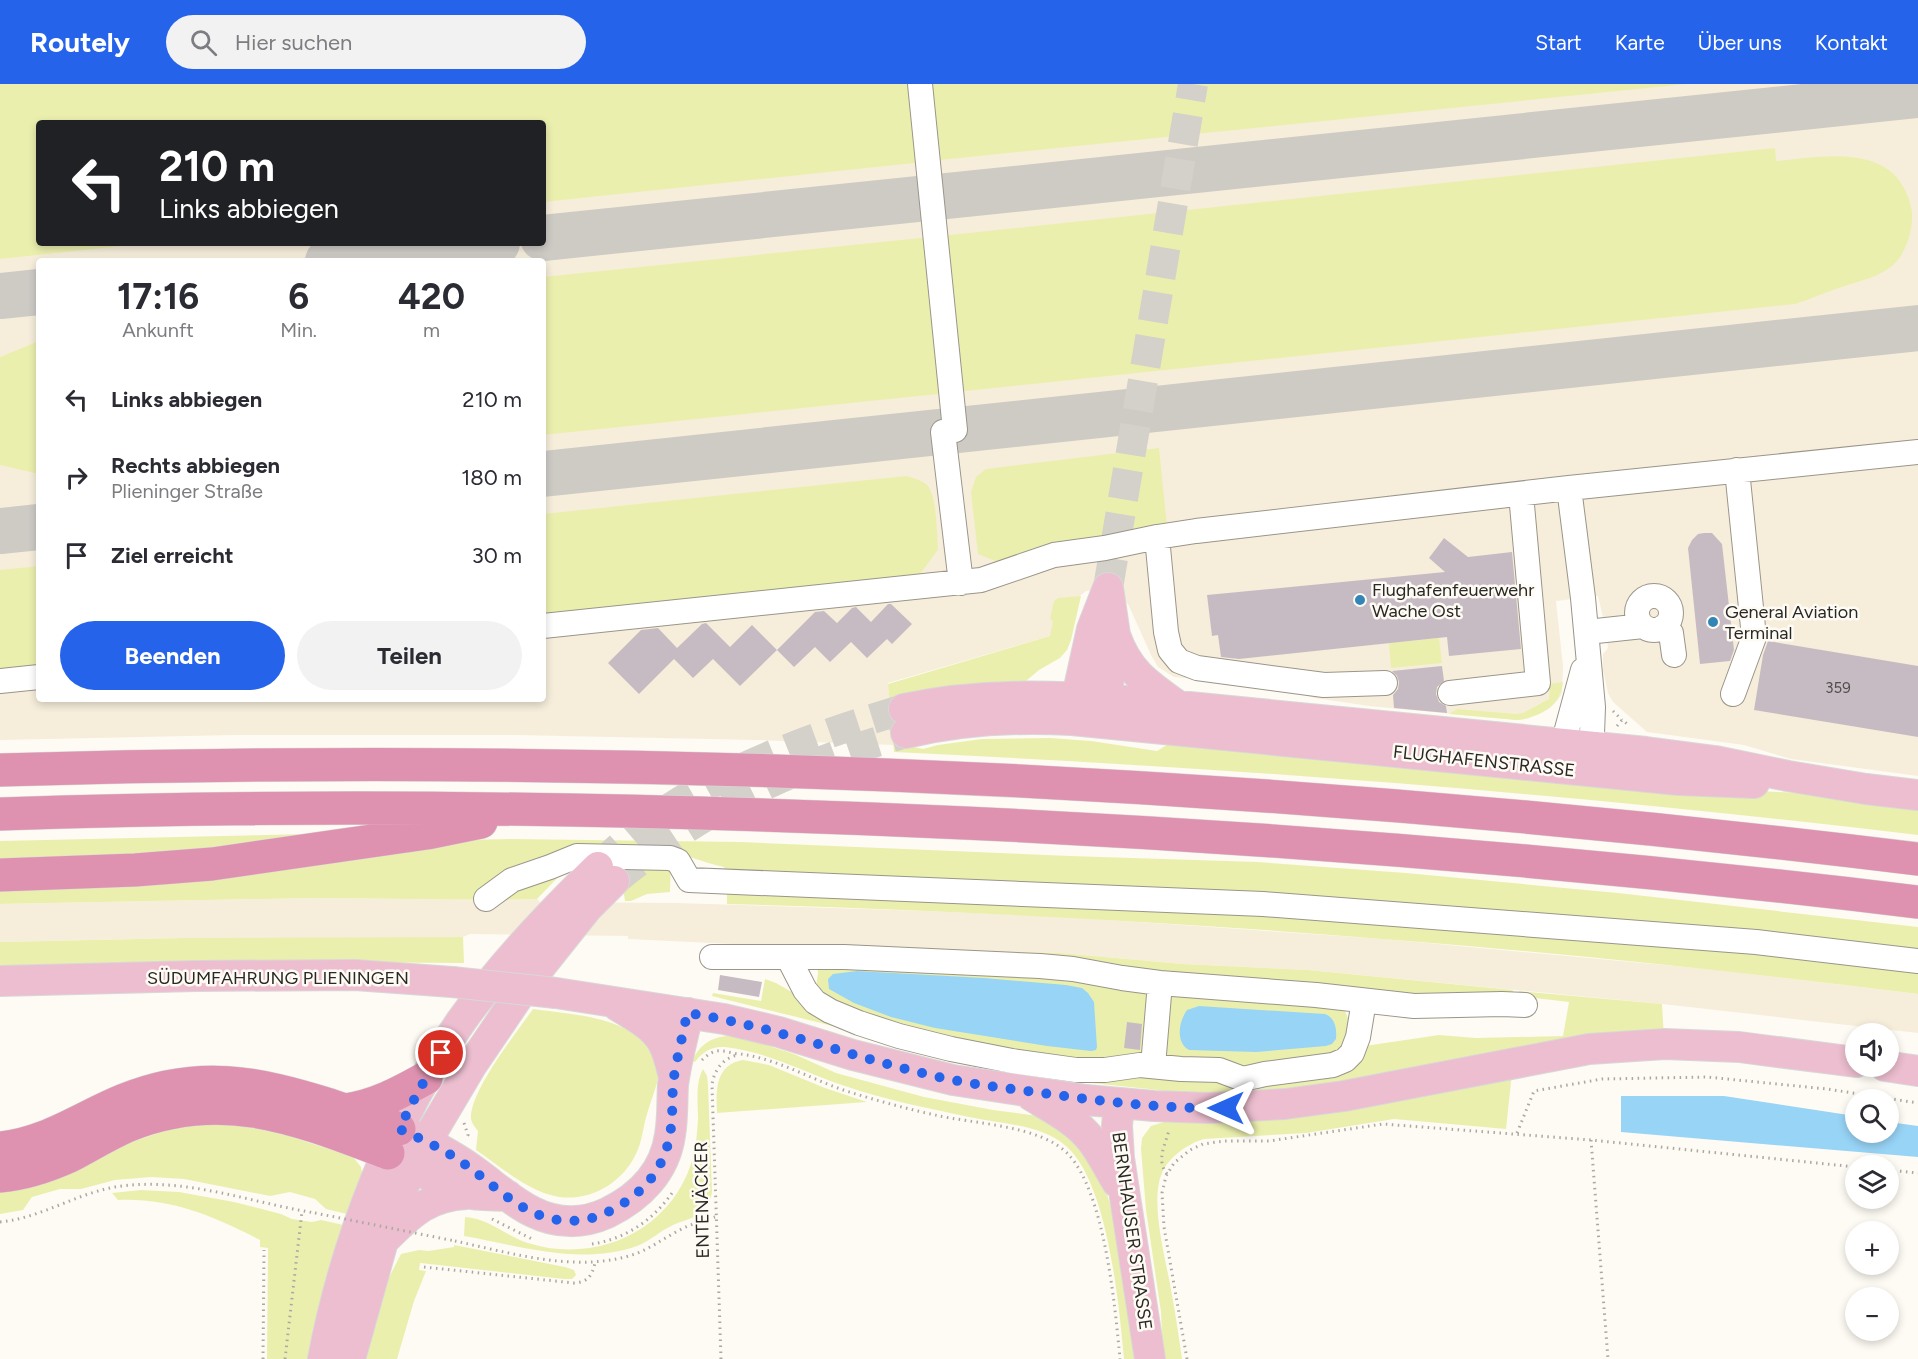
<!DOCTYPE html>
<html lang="de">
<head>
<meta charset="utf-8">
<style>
  :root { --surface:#fff; --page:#f2f2f3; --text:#2b2b33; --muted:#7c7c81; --accent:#2563eb }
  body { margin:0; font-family:Figtree,sans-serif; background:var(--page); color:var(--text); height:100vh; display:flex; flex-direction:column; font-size:22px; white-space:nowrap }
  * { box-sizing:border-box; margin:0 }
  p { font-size:20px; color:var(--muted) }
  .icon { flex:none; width:33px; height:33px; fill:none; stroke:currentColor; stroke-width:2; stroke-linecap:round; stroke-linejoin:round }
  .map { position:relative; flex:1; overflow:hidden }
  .details { position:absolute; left:36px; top:174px; width:510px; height:444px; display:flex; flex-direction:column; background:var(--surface); border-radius:6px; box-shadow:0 3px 9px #0003 }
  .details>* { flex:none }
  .banner { position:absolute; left:36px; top:36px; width:510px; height:126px; border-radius:6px; box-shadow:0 3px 9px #0003; background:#202124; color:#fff; overflow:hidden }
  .fabs { position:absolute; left:1845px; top:939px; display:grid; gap:12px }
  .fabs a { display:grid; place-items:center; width:54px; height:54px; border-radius:50%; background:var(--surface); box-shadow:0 3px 9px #0003; font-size:30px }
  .pin { position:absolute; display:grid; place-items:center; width:51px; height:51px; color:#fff; margin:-26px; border:3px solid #fff; border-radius:50%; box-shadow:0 2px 6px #0007 }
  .me { position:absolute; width:66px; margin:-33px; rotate:270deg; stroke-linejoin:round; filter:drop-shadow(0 0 4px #0008) }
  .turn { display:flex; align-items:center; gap:21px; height:126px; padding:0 24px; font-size:27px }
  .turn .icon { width:78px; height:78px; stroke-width:2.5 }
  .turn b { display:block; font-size:42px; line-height:51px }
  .eta { display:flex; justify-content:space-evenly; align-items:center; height:102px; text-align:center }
  .eta b { font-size:36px; font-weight:700; line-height:42px }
  .button { display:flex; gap:12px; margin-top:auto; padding:12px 24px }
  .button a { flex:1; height:69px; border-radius:36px; background:var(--accent); color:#fff; font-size:24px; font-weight:700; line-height:69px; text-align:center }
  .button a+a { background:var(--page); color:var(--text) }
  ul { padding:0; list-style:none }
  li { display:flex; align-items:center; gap:18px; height:78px; padding:0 24px }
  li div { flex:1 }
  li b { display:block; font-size:22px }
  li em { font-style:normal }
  header { display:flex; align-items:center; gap:36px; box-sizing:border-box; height:84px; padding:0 30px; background:var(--accent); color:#fff }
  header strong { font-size:28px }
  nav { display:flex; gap:33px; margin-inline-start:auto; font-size:21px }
  .search { width:420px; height:54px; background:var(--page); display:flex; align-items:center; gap:15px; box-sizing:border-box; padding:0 21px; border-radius:33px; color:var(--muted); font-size:22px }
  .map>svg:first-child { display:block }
  .built { fill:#f6eedb; fill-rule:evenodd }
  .green { fill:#ebefae }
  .water { fill:#98d4f6 }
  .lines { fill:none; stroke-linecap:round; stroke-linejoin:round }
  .taxiway { stroke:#cecbc5; stroke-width:46 }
  .building { fill:#c7bbc3 }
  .major-tunnel { stroke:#d4d1ca; stroke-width:30; stroke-dasharray:30 15; stroke-linecap:butt }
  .minor-casing { stroke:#9a958a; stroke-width:26 }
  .major-casing { stroke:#d9d8d8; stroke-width:32 }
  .highway-casing { stroke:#d9d8d8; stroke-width:34 }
  .path { stroke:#aaa8a2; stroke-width:3; stroke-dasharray:1.5 4.5; stroke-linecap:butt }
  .minor { stroke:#fff; stroke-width:24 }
  .major { stroke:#ecbecf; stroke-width:30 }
  .highway { stroke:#df92af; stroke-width:33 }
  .major-bridge-casing { stroke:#d9d8d8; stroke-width:32; stroke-linecap:butt }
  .path-bridge { stroke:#aaa8a2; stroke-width:3; stroke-dasharray:1.5 4.5; stroke-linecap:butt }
  .major-bridge { stroke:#ecbecf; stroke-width:30 }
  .route { stroke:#2563eb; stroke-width:10; stroke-dasharray:0 18 }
  .poi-dot { fill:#3285b5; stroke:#fefbf4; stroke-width:2 }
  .labels { text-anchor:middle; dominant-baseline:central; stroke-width:5; stroke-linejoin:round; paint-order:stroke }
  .number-label { font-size:15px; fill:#514d4c }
  .poi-label { font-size:18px; fill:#2a2824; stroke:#fefbf4; text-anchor:start }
  .street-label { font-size:18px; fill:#2a2824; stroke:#fefbf4 }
</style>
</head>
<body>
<header>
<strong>Routely</strong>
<div class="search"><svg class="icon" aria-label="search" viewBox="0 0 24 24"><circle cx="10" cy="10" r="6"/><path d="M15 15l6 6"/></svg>Hier suchen</div>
<nav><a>Start</a><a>Karte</a><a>Über uns</a><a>Kontakt</a></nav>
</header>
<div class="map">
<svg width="1918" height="1275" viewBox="0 0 1918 1275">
  <rect width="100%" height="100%" fill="#fefbf4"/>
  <path class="built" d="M0,0h1918v692l-127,-17 -47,-14 -97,-13 -34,-30 -5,-9 -5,-23v-16l5,-6 -2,-18 -8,-34 -42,5 7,65 -1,27 -4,7 -8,8 -23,11 -10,1 -148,-14 -54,-8 -47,-12 -94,-9 -16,-10 -7,-12 -22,-49 -6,-9 -15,-9 -22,3 -14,11 -22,34 -162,47 6,62 -139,-5 -240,-5h-280l-235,5zM39,39h504v120h-504zM39,177h504v438h-504z
    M313,814l189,2 35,-1 3,3 137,1 247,8 127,5 333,23 334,31 200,24v39l-256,-29 -354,-34 -125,-6 -123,-11 -267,-6 -165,-8v-3l-158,-2 -7,3 -13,1h-267l-183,4v-38z"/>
  <path class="green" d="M0,0h918l6,78 -381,40v-79h-504v120h111l-150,16z
    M922,0h765l-757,77z
    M1775,64l1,13c41,-4 108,-17 129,29 5,10 8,20 7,31 -1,15 -8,35 -20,45 -13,11 -33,15 -50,21 -16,5 -31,12 -47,17l-839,88 -16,-156z
    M930,153l17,156 -404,42v-158z
    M39,257v133l-39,-9v-108z
    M1159,364l8,78 -167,37 -22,-9 -7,-62 5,-15 10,-8z
    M906,392c7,2 16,4 21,9 10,9 10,51 11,65l-21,28 -374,39v-103z
    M39,482v105l-39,4v-105z
    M1081,512l-10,44 -4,10 -7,8 -21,12 -13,11 -118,59 6,7 9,2 15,-4 44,-6 68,-1 41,3 66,10 13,-8 528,46 108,4 112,12v30c-340,-41 -682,-67 -1024,-83l-6,-68 162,-48 3,-15 -3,-2 4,-18 4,-3z
    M1439,554l3,25 -51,5 -2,-25z
    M1563,598c-3,25 -23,35 -46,38l-68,-6 8,-5 59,5 7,-1 26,-14 1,-15z
    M308,750l2,9 -310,21v-23z
    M513,755l228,3 329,14 188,6 148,11 212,20 300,34v67c-395,-50 -793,-79 -1191,-90v-17l-3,-20c-20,-4 -33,-12 -53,-13l-1,38 -23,2 -16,7h-6l-3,-19 -56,-13 -29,30 -35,1 -189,-2 -313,6v-19l462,-45z
    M463,853l1,26 -159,-1 -305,6v-26l183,-4z
    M815,863l245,6 123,11 125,6 205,20 -2,6 -72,5 -90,-9 -4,19 7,17 13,18 74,-11 37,3 87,-2 6,-34 -51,-6 1,-5 143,13 2,34 -372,51 -66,4 -50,-1 -84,-9v-19l-231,-31 -149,-37 1,-3 48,8 4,-22 11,4 21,12 19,-8 2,-14z
    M533,925c40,6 107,7 122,52 3,8 4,14 2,22 -3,10 -7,21 -10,31 -4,13 -5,28 -11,40 -16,33 -54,52 -89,40 -26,-9 -49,-29 -71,-44l2,-19c-3,-4 -6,-7 -7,-12 -2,-27 46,-87 62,-110z
    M726,952l33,4 4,4 31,10 42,19 88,24 69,13 38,5 6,-1 26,10 40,57 14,46 24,132h-17c-5,-54 -16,-175 -57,-212 -25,-23 -66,-23 -98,-30 -41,-9 -84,-17 -124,-31 -40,-13 -76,-34 -120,-39 -13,-1 -23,5 -30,15l-3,-1c7,-15 17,-23 34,-25z
    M743,976l26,5 56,23 42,14 -150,11c-1,-23 -2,-48 26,-53z
    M703,985l4,7 1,9 4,107c-4,25 -20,25 -39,33 -13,6 -23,16 -36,21 -57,20 -116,0 -173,-10l1,-19c23,1 41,19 63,26 66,21 140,-10 163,-79 5,-15 6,-30 7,-45 0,-16 -3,-35 5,-50z
    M1512,989l-6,56 -112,-10 -88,14 -102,6c-17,5 -35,18 -42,34 -13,30 5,90 10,122 4,22 7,43 10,64h-19l-2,-47 -15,-102 -5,-61 1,-11 9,-12 13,-4 12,-1 39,1 77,-4z
    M199,1040l42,1 45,10 67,22 8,10 2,10 -12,38 -25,-6 -11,-10 -25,-7 -20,4 -86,-17 -33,-2 -36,3 -34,9h-21l-28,8 -9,13 -23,4v-27l170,-58z
    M141,1106l38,2 55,10 47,12 11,5 20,3 9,-2 27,6 -36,133h-45l1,-111 -8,-1v-7c-47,-24 -88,-42 -142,-40l-6,-7z
    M454,1161l111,22 9,3 2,5 -4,4h-8l-144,-16 -1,7 7,1 -12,30 -17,58h-33l17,-66 20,-39 18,-4 10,1 25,-4z"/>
  <path class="water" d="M857,887l127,7 82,7 16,3 6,5 6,9 3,45 -1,3 -5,1 -44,-5 -112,-18 -44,-11 -37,-14 -25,-14 -1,-10 5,-5z
    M1199,922l126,8c10,4 12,14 11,25l-4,5 -6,2 -70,6 -67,-2c-14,-8 -10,-29 -2,-40z
    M1621,1012h103l131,20 1,16h32l1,-10 29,4v31l-297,-25z"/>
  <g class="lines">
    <path class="taxiway" d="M543,154l1375,-143
      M328,177l169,-18
      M0,212l39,-4
      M543,390l1375,-146
      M0,447l39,-4"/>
  </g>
  <path class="building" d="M1704,449h8l10,11 12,106 -4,11 -30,3 -12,-116 4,-8 6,-6z
    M1444,454l24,19 44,-5 9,97 -72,7 -2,-19 -208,22 -18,-2 -3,-22 -6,1 -5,-41 238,-23 -16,-14z
    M888,520h3l21,20 -20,20 -5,-5 -20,19 -16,-16 -21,20 -15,-15 -21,20 -17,-17 38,-38 9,-1 13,12 15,-15 4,-1 15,15z
    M706,539l24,24 22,-22 25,25 -37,36 -27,-27 -20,19 -19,-19 -35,35 -31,-31 33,-33 17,-2 19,20 25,-24z
    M1768,557l150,25v71l-164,-27 9,-55z
    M1442,582l2,15 -7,6 -1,7 3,8 7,4 1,7 -53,-5 -1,-13 5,-6 1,-7 -2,-6 -5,-5z
    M720,891l42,7 -3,15 -41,-7z
    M1127,938l15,2 -2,26 -16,-2z"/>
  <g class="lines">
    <path class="major-tunnel" d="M1108,504l85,-504
      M598,783c18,-17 36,-34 56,-48 70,-51 167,-85 250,-110
      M614,797c86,-72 184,-117 292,-148"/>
    <defs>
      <path id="minor" d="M920,0l35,346
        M943,348l18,151
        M1569,404l14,110 10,109 -1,27 -5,12 -9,13
        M1157,453l9,95 4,18 9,11 18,7 127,17 61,-2
        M1637 529a17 17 0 1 1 34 0a17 17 0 1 1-34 0Z
        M543,542l438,-46 73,-25 51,-7 52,-11 39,-6 373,-43 349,-36
        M1663,543l8,6 3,22
        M1587,548l56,-6
        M0,597l39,-4
        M1450,609l88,-10 -17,-189
        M1733,610l21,-57 -17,-167
        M1567,676l-4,-10v-6l20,-74
        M486,815l26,-19 38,-13 27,-11 93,2 8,3 11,19 574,24 493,38 162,19
        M712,873h132l196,9 33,3 49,9 38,5 156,12 98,11 88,-2 23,1
        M788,873l17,33 10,12 15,9 29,12 40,13 52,13 61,12 64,9h29l35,-5 41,4 38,1 24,9 22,-5 68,-9 12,-5 7,-7 6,-16 6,-36
        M1153,982l7,-83"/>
      <path id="major" d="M1115,551c13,37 32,49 63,71
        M904,625c74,-16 148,-14 224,-8l518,51 69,9 73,15 78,13 52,6
        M1073,631l19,-86 16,-41
        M1103,636l12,-85 -7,-47
        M906,649c54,-13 111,-16 166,-13l607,60 75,3
        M0,897l196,-5 159,-1 97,7
        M556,909l168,26 55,13 74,23 100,25 133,20 68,6 54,2 77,-4 59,-8 245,-47 76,-5 74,3 117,15
        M618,922c16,10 34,19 44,35 6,10 9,24 12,36
        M1885,982l33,5
        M1032,1012c21,13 45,25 60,45 10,13 17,28 25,41
        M1119,1019l-2,23 2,32 31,201
        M410,1050c23,11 46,23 67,39 18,13 35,29 56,39 24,12 50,12 74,1 33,-16 58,-42 63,-78 3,-17 2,-34 3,-50 3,-24 10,-48 15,-72
        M396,1072c23,11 44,30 69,37 13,3 29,2 43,3
        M387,1153c25,-25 42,-41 79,-43
        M323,1275c23,-120 69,-239 139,-339 40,-56 87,-105 136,-153
        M350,1275l33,-118 21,-56 22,-43 45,-76 57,-84 59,-74 27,-27"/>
      <path id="highway" d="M0,686c640,-19 1282,11 1918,89
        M0,730c322,-11 644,-6 965,9 319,15 637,41 953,79
        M0,791l135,-5 77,-6 215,-31 54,-11
        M345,1026c30,-4 54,-17 81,-32
        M0,1064c46,-4 82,-31 124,-48 74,-30 132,-18 206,5 23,8 46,15 69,24
        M0,1092c24,-2 48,-10 70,-20 19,-10 37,-21 57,-30 95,-39 171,-7 261,27"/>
    </defs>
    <use href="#minor" class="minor-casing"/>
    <use href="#major" class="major-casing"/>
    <use href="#highway" class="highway-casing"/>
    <path class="path" d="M1613,627l9,9
      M1617,642l5,-6 8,6
      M702,976c4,-4 9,-8 15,-9 8,-1 16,3 23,3 40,5 77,29 116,40 26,8 52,15 79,21 39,9 105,10 133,39 37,39 47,152 52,205
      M464,1039l4,12 -3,4
      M1517,1049l17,-42 68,-12 105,-2 120,12 91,14
      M1591,1056l17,219
      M1888,1086l30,3
      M1167,1090c-11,-14 -2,-28 2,-44
      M492,1135l40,20
      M0,1138c41,-4 75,-28 115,-35 68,-11 133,15 200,26
      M455,1157c56,12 120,32 177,14 16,-5 29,-15 44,-23 12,-7 26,-11 39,-15
      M592,1160c34,-5 63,-25 82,-54
      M424,1183l150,16c14,-1 18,-7 21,-20
      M263,1275l1,-109
      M285,1275l17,-148
      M721,1275l-9,-274c2,-15 11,-27 26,-30
      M1187,1275l-23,-132 -2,-34 4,-17 8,-13 16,-13 13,-6 21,-3h45l114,-17 208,16 265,27"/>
    <use href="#minor" class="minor"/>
    <use href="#major" class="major"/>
    <use href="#highway" class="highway"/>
    <defs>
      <path id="major-bridge" d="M452,898l104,11"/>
    </defs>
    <use href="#major-bridge" class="major-bridge-casing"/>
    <path class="path-bridge" d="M315,1129l140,28"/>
    <use href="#major-bridge" class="major-bridge"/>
  </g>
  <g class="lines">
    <path class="route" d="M441,969l-22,37 -20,39c22,10 45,20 64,34 22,15 43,36 67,48 25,12 52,14 78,1 33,-16 56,-41 62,-78 3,-16 2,-33 3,-50 3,-24 10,-48 14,-71 81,12 156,41 235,60 37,10 75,14 113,19 63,9 126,17 191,16"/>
  </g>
  <g class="poi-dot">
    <circle cx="1360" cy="516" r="6"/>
    <circle cx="1713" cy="538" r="6"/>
  </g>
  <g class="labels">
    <g class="number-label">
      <text x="1838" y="604">359</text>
    </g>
    <g class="poi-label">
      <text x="1372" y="506">Flughafenfeuerwehr<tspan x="1372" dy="21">Wache Ost</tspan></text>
      <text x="1725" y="528">General Aviation<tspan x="1725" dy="21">Terminal</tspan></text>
    </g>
    <g class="street-label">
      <text transform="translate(1484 677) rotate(6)">FLUGHAFENSTRASSE</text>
      <text x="278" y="894">SÜDUMFAHRUNG PLIENINGEN</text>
      <text transform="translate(702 1116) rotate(-91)">ENTENÄCKER</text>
      <text transform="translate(1132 1147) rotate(82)">BERNHAUSER STRASSE</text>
    </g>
  </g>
</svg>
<div class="fabs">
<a><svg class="icon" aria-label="sound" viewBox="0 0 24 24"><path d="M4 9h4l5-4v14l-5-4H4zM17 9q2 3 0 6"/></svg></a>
<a><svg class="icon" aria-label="search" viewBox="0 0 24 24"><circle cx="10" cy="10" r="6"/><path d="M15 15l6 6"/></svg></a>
<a><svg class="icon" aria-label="layers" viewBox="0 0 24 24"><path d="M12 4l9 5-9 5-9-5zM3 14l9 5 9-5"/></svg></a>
<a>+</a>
<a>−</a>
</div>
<div class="pin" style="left:441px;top:969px;background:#d93025"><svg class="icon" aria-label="arrive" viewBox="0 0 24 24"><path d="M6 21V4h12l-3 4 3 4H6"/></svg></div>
<svg class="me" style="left:1226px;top:1024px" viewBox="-20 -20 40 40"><path d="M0-17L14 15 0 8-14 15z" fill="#2563eb" stroke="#fff" stroke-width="4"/></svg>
<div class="banner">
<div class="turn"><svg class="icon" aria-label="left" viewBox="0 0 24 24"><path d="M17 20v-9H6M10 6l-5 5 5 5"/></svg><div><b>210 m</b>Links abbiegen</div></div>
</div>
<section class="details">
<div class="eta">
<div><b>17:16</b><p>Ankunft</p></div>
<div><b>6</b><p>Min.</p></div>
<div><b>420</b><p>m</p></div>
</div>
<ul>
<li><svg class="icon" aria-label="left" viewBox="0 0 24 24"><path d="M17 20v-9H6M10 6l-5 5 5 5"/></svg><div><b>Links abbiegen</b></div><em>210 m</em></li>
<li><svg class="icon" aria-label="right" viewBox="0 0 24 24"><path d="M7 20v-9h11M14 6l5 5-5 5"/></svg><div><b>Rechts abbiegen</b><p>Plieninger Straße</p></div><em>180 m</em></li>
<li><svg class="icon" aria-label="arrive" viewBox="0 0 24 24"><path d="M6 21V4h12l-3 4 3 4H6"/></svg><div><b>Ziel erreicht</b></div><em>30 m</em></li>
</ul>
<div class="button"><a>Beenden</a><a>Teilen</a></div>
</section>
</div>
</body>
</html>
